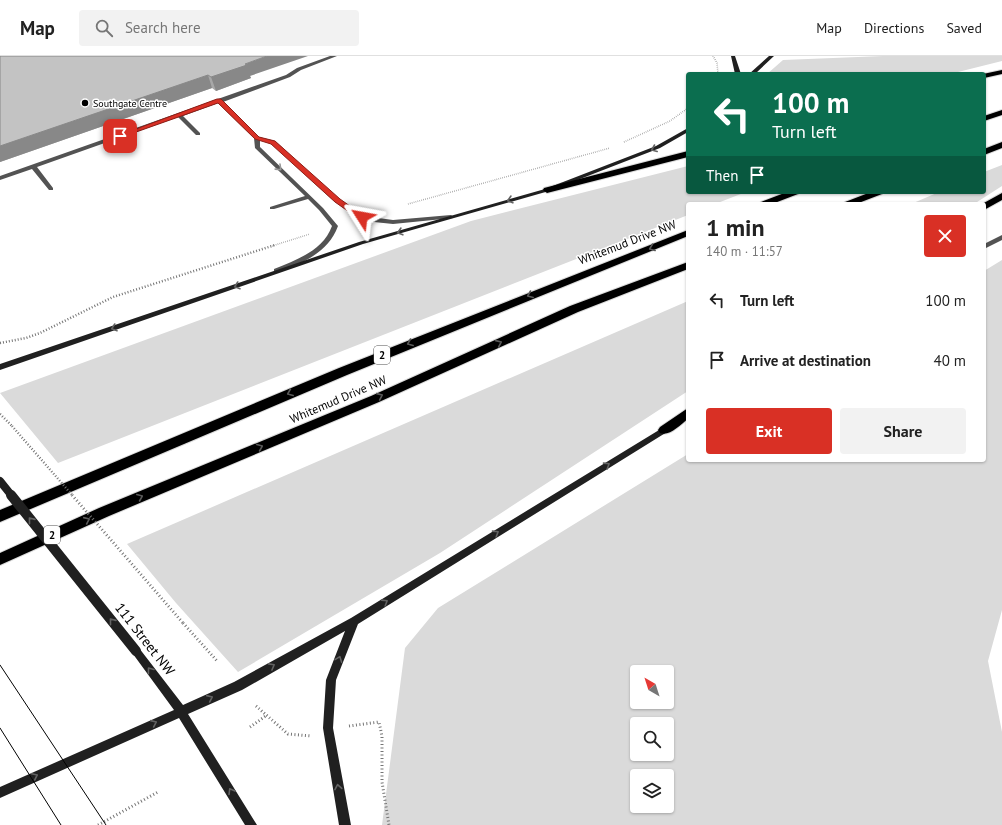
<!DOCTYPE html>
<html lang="en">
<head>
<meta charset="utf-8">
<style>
  :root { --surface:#fff; --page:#f2f2f2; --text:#222; --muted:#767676; --line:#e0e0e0; --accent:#d93025 }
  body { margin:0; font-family:"PT Sans",sans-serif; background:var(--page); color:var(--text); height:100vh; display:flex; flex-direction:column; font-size:15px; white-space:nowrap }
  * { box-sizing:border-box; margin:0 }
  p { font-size:13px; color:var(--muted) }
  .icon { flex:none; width:22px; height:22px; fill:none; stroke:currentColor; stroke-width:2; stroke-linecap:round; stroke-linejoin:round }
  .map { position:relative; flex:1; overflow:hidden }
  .drawer { position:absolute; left:686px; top:146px; width:300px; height:260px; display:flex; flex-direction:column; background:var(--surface); border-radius:4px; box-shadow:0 1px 3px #0004 }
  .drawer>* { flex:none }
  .hud { position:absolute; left:686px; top:16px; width:300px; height:122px; border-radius:4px; box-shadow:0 1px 3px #0004; background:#0b6e4f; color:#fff; overflow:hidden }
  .needle { width:26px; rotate:321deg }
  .tools { position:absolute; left:630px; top:609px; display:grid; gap:8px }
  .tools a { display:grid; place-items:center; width:44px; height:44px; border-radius:4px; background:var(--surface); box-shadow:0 1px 3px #0004; font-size:20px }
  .pin { position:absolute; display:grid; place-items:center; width:34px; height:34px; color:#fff; margin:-17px; border-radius:8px; box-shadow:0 2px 6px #0006 }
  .me { position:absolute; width:44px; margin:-22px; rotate:304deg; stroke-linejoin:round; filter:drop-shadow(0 0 3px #0008) }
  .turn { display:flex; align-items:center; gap:14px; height:84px; padding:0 20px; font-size:18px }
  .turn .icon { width:52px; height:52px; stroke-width:2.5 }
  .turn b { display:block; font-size:28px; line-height:34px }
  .then { display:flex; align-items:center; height:38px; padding:0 20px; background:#0003; gap:8px; font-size:15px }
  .round { display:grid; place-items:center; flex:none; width:42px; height:42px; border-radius:4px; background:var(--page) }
  .overview { display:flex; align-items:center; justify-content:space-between; height:68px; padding:0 20px }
  h1 { font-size:24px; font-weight:700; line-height:30px }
  .action { display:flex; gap:8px; margin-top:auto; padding:8px 20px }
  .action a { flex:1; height:46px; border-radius:4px; background:var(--accent); color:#fff; font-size:16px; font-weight:700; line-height:46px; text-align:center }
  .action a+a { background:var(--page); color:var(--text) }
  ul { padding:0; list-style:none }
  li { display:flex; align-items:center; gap:12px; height:60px; padding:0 20px }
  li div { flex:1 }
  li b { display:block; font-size:15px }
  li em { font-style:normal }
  header { display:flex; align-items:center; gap:24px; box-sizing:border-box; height:56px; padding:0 20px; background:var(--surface); border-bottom:1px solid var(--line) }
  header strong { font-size:19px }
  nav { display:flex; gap:22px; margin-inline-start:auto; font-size:14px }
  .search { width:280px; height:36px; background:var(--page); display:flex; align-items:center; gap:10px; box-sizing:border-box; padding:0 14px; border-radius:4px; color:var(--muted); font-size:15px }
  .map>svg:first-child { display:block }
  .green { fill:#dadada; fill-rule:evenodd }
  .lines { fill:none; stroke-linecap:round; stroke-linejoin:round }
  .motorway-casing { stroke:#dbdbdb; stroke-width:2 }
  .path-far2 { stroke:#757575; stroke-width:1.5; stroke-dasharray:0.5 1.5; stroke-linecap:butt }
  .path-far1 { stroke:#757575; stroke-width:2.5; stroke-dasharray:1 2; stroke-linecap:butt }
  .path { stroke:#757575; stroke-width:3; stroke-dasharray:1 2.5; stroke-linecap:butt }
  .service { fill:#535353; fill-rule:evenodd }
  .tertiary { fill:#535353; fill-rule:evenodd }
  .secondary { fill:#202020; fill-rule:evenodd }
  .motorway { fill:#000; fill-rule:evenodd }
  .tram { stroke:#000; stroke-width:1 }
  .path-bridge-far1 { stroke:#757575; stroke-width:2.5; stroke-dasharray:1 2; stroke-linecap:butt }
  .path-bridge { stroke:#757575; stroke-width:3; stroke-dasharray:1 2.5; stroke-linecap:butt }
  .secondary-bridge-far1 { stroke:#202020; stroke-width:8 }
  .secondary-bridge { stroke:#202020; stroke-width:10 }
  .wall { fill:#a8a8a8 }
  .shaded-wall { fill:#888 }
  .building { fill:#c3c3c3; stroke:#888 }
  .oneway { stroke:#636363 }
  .oneway2 { stroke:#989898 }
  .oneway3 { stroke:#595959 }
  .route { fill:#d93025; stroke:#8d1f18 }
  .poi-dot { fill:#000; stroke:#fff; stroke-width:1.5 }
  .labels { text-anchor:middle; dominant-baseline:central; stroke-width:3; stroke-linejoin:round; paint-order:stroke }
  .far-poi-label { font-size:10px; fill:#000; stroke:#fff; text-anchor:start }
  .shield { fill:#fff; stroke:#4c4c4c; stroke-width:1 }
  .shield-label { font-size:11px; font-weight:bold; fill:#000 }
  .street-label { font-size:12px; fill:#000; stroke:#fff }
  .near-street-label { font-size:14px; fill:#000; stroke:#fff }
</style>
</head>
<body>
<header>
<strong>Map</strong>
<div class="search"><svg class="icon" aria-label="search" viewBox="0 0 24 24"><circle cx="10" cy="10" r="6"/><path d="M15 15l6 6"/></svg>Search here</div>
<nav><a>Map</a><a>Directions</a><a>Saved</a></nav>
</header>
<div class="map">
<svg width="1002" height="769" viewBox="0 0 1002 769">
  <rect width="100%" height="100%" fill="#fff"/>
  <path class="green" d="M883,0h119v5l-52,13h-183l16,-14z
    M1002,109v21l-28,18h-63l28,-12h45v-20z
    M688,110v26h58l-31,12h-27v11l-630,248 -58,-70 471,-172z
    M1002,204v350l-14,51 14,71v93h-620l23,-177 33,-40 250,-154v6h296v-189zM637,616h30v30h-30zM637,668h30v30h-30zM637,720h30v30h-30z
    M688,245v90l-248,162 -202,119 -62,-69 -49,-59z"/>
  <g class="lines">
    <defs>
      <path id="motorway" d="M1002,14v4l-18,4 -1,-4z
        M1002,54v5l-18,6v-5z
        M1002,86v6l-18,7v-6z
        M688,95v6l-141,36 -4,-3 1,-2z
        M787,136h12l-1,2 -26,10h-13l2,-2z
        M871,136h12l-1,2 -26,10h-13l2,-2z
        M1002,137v7l-18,10v-6h-2z
        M688,174v6l-341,139 -347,147v-12l339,-142z
        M688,206v7l-110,43 -199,90 -270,114 -109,49v-12l99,-45 272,-112 199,-90z
        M688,352v11c-8,6 -19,18 -28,14l-2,-3 2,-3z"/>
    </defs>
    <use href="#motorway" class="motorway-casing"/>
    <path class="path-far2" d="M713,0l4,7 1,11
      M624,86l46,-21 18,-13
      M408,148l202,-56
      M272,190l38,-12"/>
    <path class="path-far1" d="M0,287l26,-5 14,-5 73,-36 162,-52
      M0,358l12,12"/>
    <path class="path" d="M183,567l35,39
      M256,650l32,28 23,2
      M349,670l30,-4 3,14v46l7,43
      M250,671l17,-12
      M98,769l60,-33"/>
    <path class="service" d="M330,0h7l-36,14 -11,7 -67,25 36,35 16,4 64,59 25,16 29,4 58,-5 3,2 -1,1 -60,6 -19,-2 -14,-4 -25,-16 -64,-59 -11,-3v7l63,61 15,18c-8,22 -26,32 -46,41 -6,2 -12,6 -18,6v-4c22,-9 49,-18 58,-43l-13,-16 -11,-11 -34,10h-4v-2l35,-11 -50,-48 -1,-10 -36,-35 -35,13 17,17v2h-4l-18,-18 -141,50 16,21v2h-4l-17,-21 -32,11v-4l286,-101 11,-7z"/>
    <path class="tertiary" d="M1002,179v5l-18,9v-5z"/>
    <path class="secondary" d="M731,0h4l6,18h-6z
      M769,0h5l-19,18h-6z
      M688,72v4l-28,16 -111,43 -186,53 -363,126v-6l359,-122 186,-53 111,-43z
      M664,371l3,1 1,2 -1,2 -309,192 -22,56 -3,48 18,97h-12l-16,-97 3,-48 19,-49 -103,59 -54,24 69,111h-12l-66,-107 -179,80v-11l174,-77 -41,-56 -2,-3 2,-3 3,-2 3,2 44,57 51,-23 117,-64z"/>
    <use href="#motorway" class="motorway"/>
    <path class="tram" d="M0,609l106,160
      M0,672l61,97"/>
    <path class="path-bridge-far1" d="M12,370l61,70"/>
    <path class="path-bridge" d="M72,439l111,128"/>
    <path class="secondary-bridge-far1" d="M0,425l12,15"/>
    <path class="secondary-bridge" d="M11,439l125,156"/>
  </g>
  <path class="wall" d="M0,0l250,20 1,2 -35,13 -4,-3 -212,74z"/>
  <path class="shaded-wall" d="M267,0h41l-58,20 1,2 -35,13 -5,-14 34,-13z
    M208,19l4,13 -212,74v-16z"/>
  <path class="building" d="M0,0h267l-22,8 2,1 -36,12 -3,-2 -208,71z"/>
  <defs><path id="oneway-chevron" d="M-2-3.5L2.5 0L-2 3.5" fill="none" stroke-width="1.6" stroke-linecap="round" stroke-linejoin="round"/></defs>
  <g class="oneway">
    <use href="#oneway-chevron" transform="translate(654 93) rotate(158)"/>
    <use href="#oneway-chevron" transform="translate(510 144) rotate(164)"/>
    <use href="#oneway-chevron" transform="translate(400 176) rotate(164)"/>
    <use href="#oneway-chevron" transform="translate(237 230) rotate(161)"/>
    <use href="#oneway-chevron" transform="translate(114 272) rotate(161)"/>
    <use href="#oneway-chevron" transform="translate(607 409) rotate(-32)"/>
    <use href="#oneway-chevron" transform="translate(31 464) rotate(-129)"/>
    <use href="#oneway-chevron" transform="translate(496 477) rotate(-32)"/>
    <use href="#oneway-chevron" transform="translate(385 546) rotate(-32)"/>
    <use href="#oneway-chevron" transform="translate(112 565) rotate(-129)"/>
    <use href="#oneway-chevron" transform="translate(339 603) rotate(-69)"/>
    <use href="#oneway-chevron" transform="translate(272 610) rotate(-29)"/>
    <use href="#oneway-chevron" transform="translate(150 614) rotate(-127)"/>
    <use href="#oneway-chevron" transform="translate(210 642) rotate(-24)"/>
    <use href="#oneway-chevron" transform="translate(154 667) rotate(-24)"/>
    <use href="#oneway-chevron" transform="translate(35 720) rotate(-25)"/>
    <use href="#oneway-chevron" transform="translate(338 731) rotate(-100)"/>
    <use href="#oneway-chevron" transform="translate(231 735) rotate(-121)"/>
  </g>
  <use class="oneway2" href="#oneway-chevron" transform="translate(279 112) rotate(44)"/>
  <g class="oneway3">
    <use href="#oneway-chevron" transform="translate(652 192) rotate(159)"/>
    <use href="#oneway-chevron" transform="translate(530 239) rotate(158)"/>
    <use href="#oneway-chevron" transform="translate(410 287) rotate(158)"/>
    <use href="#oneway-chevron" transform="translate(499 287) rotate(-24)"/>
    <use href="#oneway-chevron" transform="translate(290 337) rotate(157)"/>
    <use href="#oneway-chevron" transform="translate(380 340) rotate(-24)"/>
    <use href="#oneway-chevron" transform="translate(260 391) rotate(-23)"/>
    <use href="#oneway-chevron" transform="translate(140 441) rotate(-23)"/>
    <use href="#oneway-chevron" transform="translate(87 464) rotate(-24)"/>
  </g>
  <path class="route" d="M217,43h4l38,38 16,4 65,58 24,17v3h-5l-24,-17 -64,-58 -16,-5 -37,-36 -96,34 -5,-1z"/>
  <circle class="poi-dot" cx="85" cy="47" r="4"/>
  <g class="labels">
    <g class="far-poi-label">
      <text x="93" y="47">Southgate Centre</text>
    </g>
    <g class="shield">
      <rect x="374" y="290" width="16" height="18" rx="3"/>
      <rect x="44" y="470" width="16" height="18" rx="3"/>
    </g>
    <g class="shield-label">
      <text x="382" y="299">2</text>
      <text x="52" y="479">2</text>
    </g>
    <g class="street-label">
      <text transform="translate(627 186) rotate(-21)">Whitemud Drive NW</text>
      <text transform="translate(338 343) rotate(-23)">Whitemud Drive NW</text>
    </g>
    <g class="near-street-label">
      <text transform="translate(145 583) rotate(52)">111 Street NW</text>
    </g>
  </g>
</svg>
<div class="tools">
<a><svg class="needle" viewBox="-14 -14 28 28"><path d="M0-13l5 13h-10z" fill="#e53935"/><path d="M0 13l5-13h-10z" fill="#767676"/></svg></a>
<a><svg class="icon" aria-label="search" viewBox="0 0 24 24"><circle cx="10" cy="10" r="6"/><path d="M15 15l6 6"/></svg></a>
<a><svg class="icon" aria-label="layers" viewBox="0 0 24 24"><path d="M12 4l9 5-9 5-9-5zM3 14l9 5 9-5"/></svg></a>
</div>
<div class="pin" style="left:120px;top:80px;background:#d93025"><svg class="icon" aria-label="arrive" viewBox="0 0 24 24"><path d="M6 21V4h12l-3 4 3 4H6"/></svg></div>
<svg class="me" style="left:362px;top:161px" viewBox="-20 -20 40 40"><path d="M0-17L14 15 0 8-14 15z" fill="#d93025" stroke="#fff" stroke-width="4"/></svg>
<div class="hud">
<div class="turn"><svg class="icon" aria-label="left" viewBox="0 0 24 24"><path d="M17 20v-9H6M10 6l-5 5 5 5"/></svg><div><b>100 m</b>Turn left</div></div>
<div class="then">Then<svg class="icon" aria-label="arrive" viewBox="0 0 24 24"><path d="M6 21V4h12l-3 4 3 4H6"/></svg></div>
</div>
<section class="drawer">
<div class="overview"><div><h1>1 min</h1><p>140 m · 11:57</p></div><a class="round" style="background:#d93025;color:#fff"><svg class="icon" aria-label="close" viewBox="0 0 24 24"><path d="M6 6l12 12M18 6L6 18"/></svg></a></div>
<ul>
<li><svg class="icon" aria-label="left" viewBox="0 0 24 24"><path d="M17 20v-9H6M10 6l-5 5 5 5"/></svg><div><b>Turn left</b></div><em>100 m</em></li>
<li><svg class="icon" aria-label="arrive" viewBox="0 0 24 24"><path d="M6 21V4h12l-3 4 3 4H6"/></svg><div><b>Arrive at destination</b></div><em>40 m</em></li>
</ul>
<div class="action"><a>Exit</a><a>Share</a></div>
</section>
</div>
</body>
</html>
